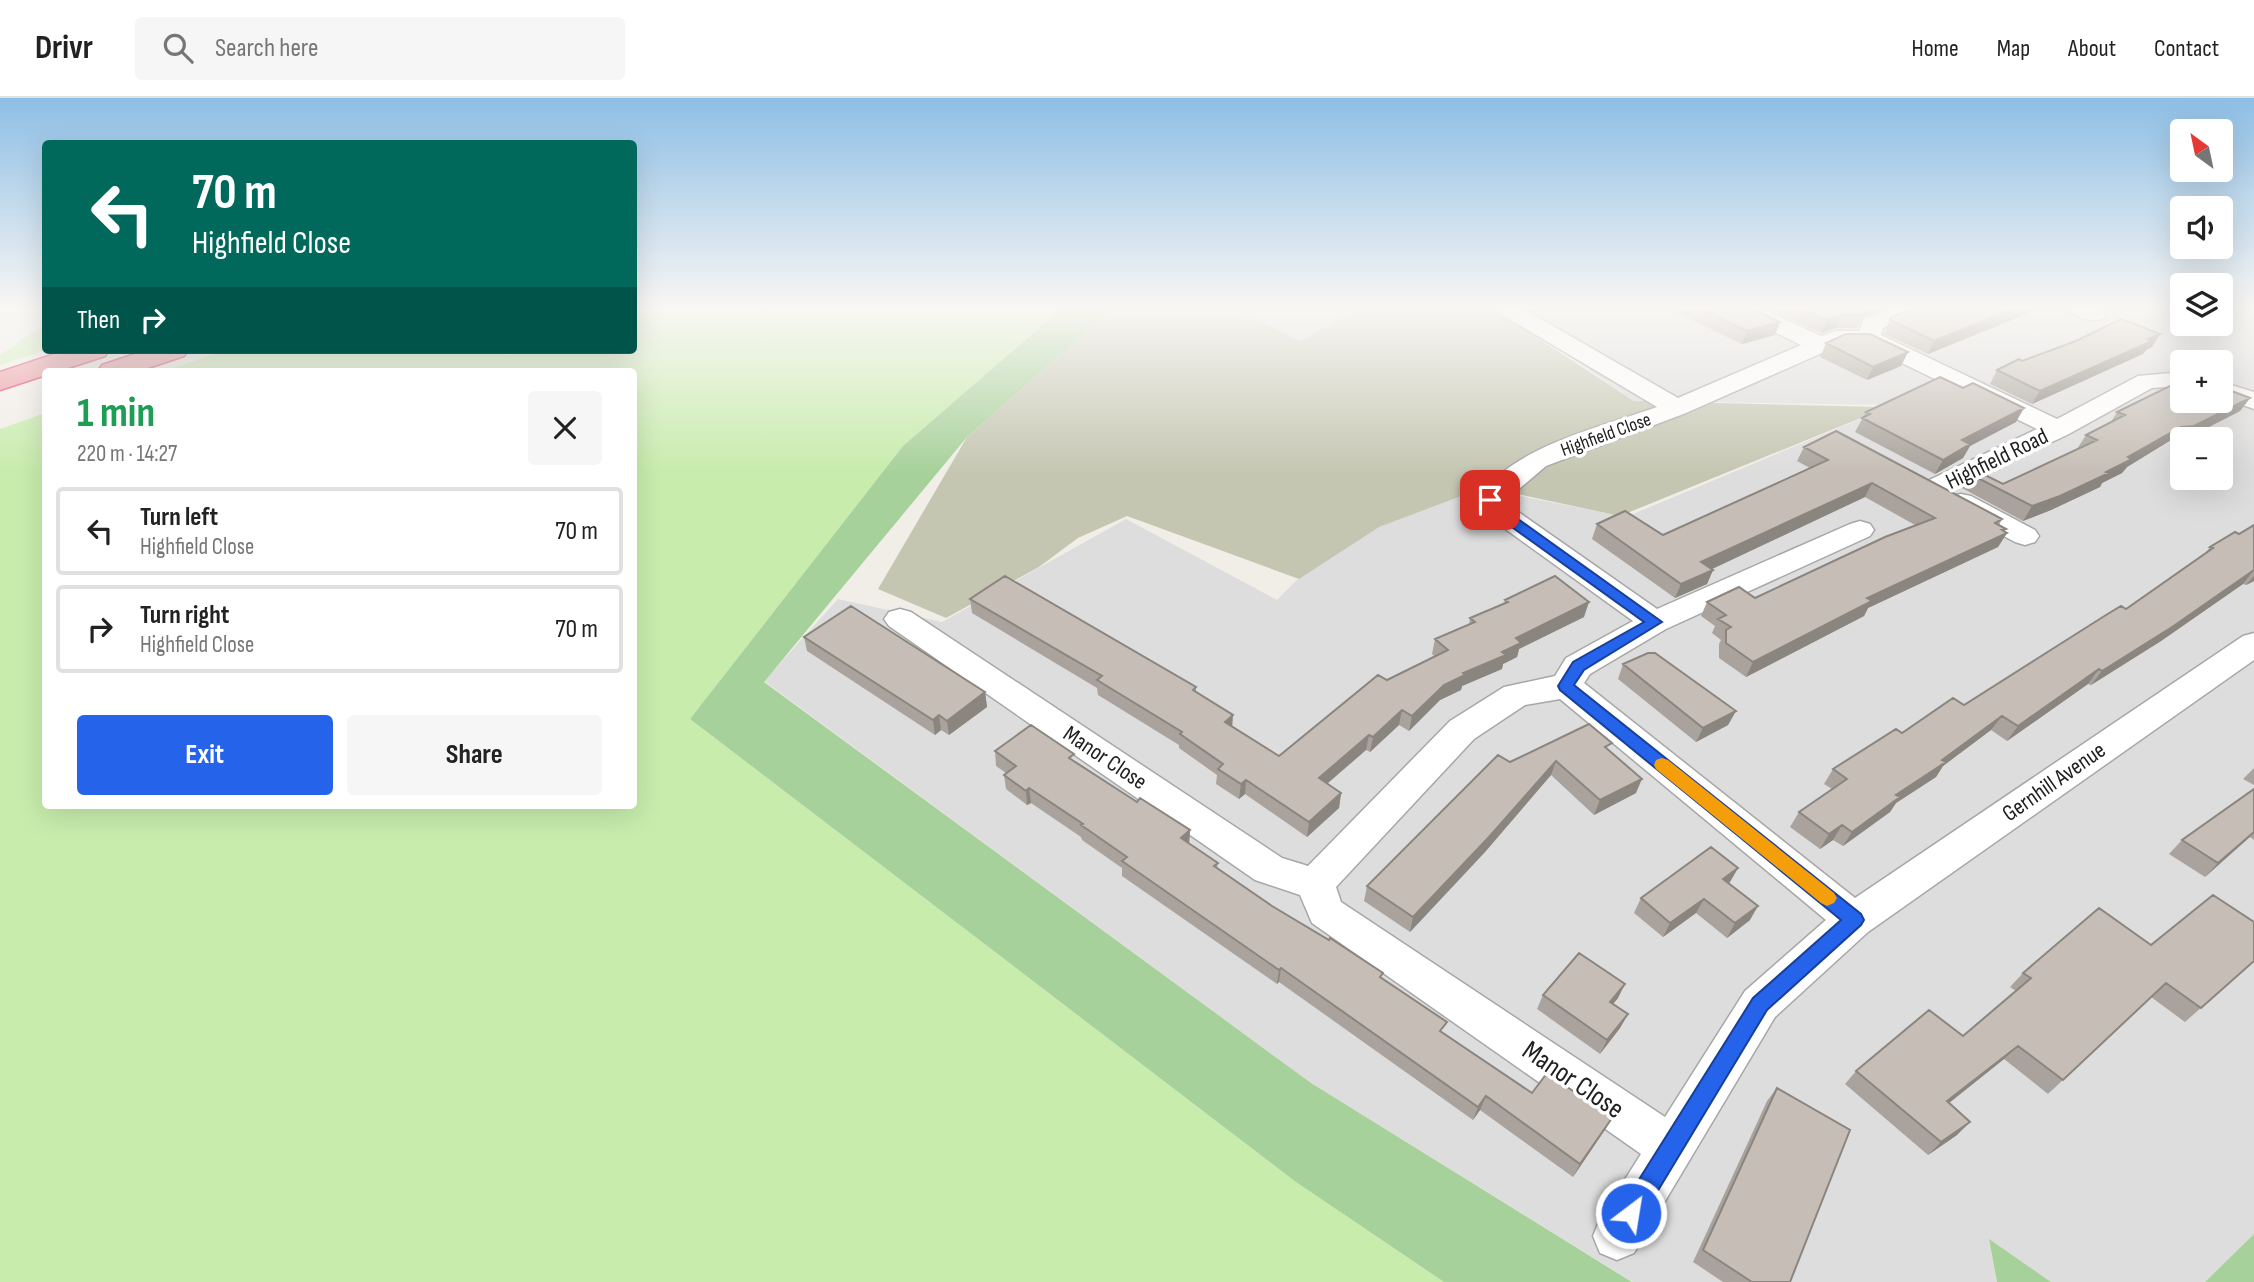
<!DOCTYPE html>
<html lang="en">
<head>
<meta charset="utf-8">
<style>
  :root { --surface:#fff; --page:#f6f6f6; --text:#222; --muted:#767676; --line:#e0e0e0; --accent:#2563eb }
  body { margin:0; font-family:"Sofia Sans Condensed",sans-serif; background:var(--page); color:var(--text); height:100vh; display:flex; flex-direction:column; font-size:26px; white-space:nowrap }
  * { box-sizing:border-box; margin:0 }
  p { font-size:23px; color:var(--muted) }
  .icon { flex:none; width:38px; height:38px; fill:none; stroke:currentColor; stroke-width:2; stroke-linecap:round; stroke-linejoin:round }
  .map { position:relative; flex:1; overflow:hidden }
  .sheet { position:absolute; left:42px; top:270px; width:595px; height:441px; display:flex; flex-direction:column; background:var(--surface); border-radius:7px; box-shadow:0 7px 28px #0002 }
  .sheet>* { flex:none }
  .banner { position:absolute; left:42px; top:42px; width:595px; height:214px; border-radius:7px; box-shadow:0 7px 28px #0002; background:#00695c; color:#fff; overflow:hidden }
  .needle { width:46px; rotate:327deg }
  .buttons { position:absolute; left:2170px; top:21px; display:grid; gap:14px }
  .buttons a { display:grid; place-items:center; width:63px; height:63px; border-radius:7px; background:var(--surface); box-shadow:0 7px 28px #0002; font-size:35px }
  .pin { position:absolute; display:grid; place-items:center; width:60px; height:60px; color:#fff; margin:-30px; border-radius:14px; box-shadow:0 4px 10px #0006 }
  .me { position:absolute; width:77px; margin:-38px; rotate:31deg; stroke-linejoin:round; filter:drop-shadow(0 0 5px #0008) }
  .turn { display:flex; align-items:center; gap:24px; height:147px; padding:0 35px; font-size:32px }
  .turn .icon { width:91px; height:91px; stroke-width:2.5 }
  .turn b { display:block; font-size:49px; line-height:60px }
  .then { display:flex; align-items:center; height:66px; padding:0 35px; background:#0003; gap:14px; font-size:26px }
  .round { display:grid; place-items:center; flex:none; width:74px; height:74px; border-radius:7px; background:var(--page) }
  .summary { display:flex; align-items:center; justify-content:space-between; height:119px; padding:0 35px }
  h1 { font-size:42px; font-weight:700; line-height:52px; color:#1e9e55 }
  .action { display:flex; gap:14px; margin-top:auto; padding:14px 35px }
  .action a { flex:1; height:80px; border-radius:7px; background:var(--accent); color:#fff; font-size:28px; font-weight:700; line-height:80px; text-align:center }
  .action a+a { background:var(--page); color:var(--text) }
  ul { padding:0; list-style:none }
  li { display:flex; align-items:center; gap:21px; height:88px; margin:0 14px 10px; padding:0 21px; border:4px solid var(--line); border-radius:7px }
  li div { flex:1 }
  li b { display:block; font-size:26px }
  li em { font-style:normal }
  header { display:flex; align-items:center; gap:42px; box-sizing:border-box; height:98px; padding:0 35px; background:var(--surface); border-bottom:2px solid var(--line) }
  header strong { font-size:33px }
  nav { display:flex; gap:38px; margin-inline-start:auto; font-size:24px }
  .search { width:490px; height:63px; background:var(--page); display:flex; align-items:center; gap:18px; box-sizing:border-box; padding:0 24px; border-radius:7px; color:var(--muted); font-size:26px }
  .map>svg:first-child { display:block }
  .residential { fill:#dedddd; fill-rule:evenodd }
  .construction { fill:#c5c6b2 }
  .grass { fill:#c7ecac }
  .forest { fill:#a7d19a }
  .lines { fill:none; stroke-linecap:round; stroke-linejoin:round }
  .minor-casing { stroke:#a7a7a7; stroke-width:3 }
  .motorway-casing { stroke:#e12256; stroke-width:3 }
  .minor { fill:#fff; fill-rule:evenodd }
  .motorway { fill:#ea8d97; fill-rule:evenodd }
  .wall { fill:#aaa39d }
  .shaded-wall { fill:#8b857f }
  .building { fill:#c6beb6; stroke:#8b857f; stroke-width:2 }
  .route { fill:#2563eb; stroke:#184099; stroke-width:2 }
  .slow { fill:#f59e0b }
  .labels { text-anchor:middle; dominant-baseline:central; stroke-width:7; stroke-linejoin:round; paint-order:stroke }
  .far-street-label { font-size:19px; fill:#202020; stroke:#fff }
  .street-label { font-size:23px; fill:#202020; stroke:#fff }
  .near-street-label { font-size:28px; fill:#202020; stroke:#fff }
</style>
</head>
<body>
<header>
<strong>Drivr</strong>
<div class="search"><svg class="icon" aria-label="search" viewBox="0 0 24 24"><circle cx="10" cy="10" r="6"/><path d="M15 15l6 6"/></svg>Search here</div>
<nav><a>Home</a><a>Map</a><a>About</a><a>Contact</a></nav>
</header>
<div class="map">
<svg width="2254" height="1184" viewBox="0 0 2254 1184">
  <rect width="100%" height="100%" fill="#f1eee7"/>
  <path class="residential" d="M1092,210h255l8,3 -54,30 -45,-21 -39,-6h-110z
    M1499,210h683v16h39v-16h33v926l-49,48h-154l-62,-42 8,42h-364l-322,-199 -547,-402 74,-82 104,23 184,-103 151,81 69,-70 124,-44 156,31 267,-112 -259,-4zM2182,264h39v39h-39zM2182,341h39v39h-39z"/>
  <path class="construction" d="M1347,210h145l142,93 246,6 15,-3 -275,112 -135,-29 -106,40 -80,52 -172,-63 -49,22 -39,29 -93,51 -68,-29 89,-152 140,-123h110l39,6 45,21 53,-30z"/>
  <path class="grass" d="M634,210h428l-159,138 -213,273 606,463 148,100h-1444v-853l45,-16 1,392h588v-434h-469l60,-21h409z
    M45,226l2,26 -47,15v-10z"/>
  <path class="forest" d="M1062,210h30l15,6 -140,123 -203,245 547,401 321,199h-188l-148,-100 -606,-463 213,-273z
    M2254,1136v48h-49z
    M1989,1141l62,43h-54z"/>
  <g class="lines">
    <defs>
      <path id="minor" d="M1496,210h26l156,90 123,-53 -66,-32 -3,-5h28l61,28 15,-5h23l5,-12 29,-11h30l-3,5 -37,15 -2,7 176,84 81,-43 44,-4v14l-30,2 -85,47 -132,61 -10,-2 -4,-6 4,-6 112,-53 -172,-84h-25l-154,68 -140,53 -40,34 11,11 140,98 193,-85 10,-3 10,3 4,6 -4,6 -204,93 -76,45 -6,9 271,215 388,-262 11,-3v27l-386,272 -93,85 -141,236 -17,7 -17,-7 -7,-17 7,-17 41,-65 -329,-231 -12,-28 -45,-15 -366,-254 -5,-7 5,-7 11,-3 11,3 371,246 26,8 142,-145 54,-34 51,-11 11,-18 67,-37 -136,-98 -21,-23c37,-54 122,-72 181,-93l-158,-94zM1560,601l266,221 -81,71 -80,126 -324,-215 -5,-15 138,-148 51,-34z
        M2068,210h31l7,6 -3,5c-11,3 -28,-1 -35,-11z
        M2221,284l33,10v17l-33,-12z
        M1961,396l10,2 64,34 4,6 -4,6 -10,3 -10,-3 -64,-34 -4,-6 4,-6z"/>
      <path id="motorway" d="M67,252h42l-4,6 -46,15h-13v4l-46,15v-18z
        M147,252h41l-4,6 -45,15h-41l4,-6z"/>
    </defs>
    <use href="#minor" class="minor-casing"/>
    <use href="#motorway" class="motorway-casing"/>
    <use href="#minor" class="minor"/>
    <use href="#motorway" class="motorway"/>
  </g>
  <path class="wall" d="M1667,210h83l25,27 -33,9z
    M1765,210h122l-24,9 -6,11h-21l-15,5z
    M2041,210l-113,46 -44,-20 7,-17z
    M2160,236l-8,13 -6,3 -3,4 -111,50 -42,-20 7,-14 25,-9z
    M1826,245l82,9 -7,14 -34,14 -47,-23z
    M2250,300l-10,13 -54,28 -15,1 -44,27 -5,6 -20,10 -2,4 -49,23 -28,11 -61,-33 8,-14 33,10 74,-35 9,-14 25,-13 6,-10z
    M1866,314l150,10 -46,24 -7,12 -28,16 -80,-42z
    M1804,349l198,72 -3,6 5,6 3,2 -9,14 -130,61 -4,8 -118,61 -27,-19v-14l2,-4 -9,-7 3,-7 -14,-10 6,-14 48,-4 160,-73 -50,-28 -153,72 1,1 -6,14 -32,14 -83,-59 5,-15 66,11 147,-67 -13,-7z
    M2254,427v56l-8,4 -3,-1 -82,57 -70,44 -3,-1 -81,57 -16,-11 -48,36 -7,11 -40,26 -6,9 -47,34 -10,-6 -13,9 -30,-22 9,-15 33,-23 -8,-5 9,-15 69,-36 62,-28 162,-96 78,-54 6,-8 29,-13z
    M970,501l226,88v5l36,34 47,30 108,-76 48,-23 -3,-3 3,-15 34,-14 1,-7 34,-14 1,-4 79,17 -65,32 -2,8 -14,7 -1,5 -40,17 -1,4 -21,10 -31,31 -10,-6 -29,27 -4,-2 -39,34 14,9 -2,15 -32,29 -62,-43 -6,5 -23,-15 1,-9 -38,-27v-3l-81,-50 -1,-7 -125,-75z
    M804,539l181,55 2,15 -38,28 -8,-5 -6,5 -128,-84z
    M1623,566l113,47 -8,14 -32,17 -78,-63z
    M1609,652l27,43 -42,22 -43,-40 -66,77 -75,80 -46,-31 3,-15 143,-124z
    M995,653l79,10 63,41 53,28 -1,14 29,19 -1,6 55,37 110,72 61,55 89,60 80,25 -8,13 -31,46 -93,-67 -7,10 -194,-138 -2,2 -155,-108v-8l-40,-28 -1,-3 -50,-34 -4,2 -21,-16 -2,-14 2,-2 -10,-7z
    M2254,670v17l-11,-6z
    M2254,691v51l-4,-3 -45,40 -36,-23 13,-14z
    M1738,770l-9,15 21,37 -23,18 -31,-25 -33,24 -29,-24 7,-15z
    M2151,847l103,16 -69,61 -34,-25 -103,97 -44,-35 -55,44 8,32 -29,20 -83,-71 11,-13 107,-35 53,-45 -6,-4 13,-14z
    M1543,897l75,3 -5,6 15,10 -8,14 -20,26 -63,-45z
    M1777,990l13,194h-67l-30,-20 74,-161z"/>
  <path class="shaded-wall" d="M1867,210h20l-24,9 -6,11z
    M2016,210h25l-113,46 6,-13z
    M1842,217l-6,13 -15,5 6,-13z
    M1780,224l-5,13 -33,9 5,-13z
    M2160,236l-8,13 -6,3 -3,4 -111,50 8,-13z
    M1908,254l-7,14 -34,14 6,-13z
    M2250,300l-10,13 -55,28 9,-13z
    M2024,310l-8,14 -46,24 -7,12 -28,16 8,-14 19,-20z
    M2181,329l-10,13 -44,27 -5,6 -20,10 -2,4 -49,23 -28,11 9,-15 74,-34 22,-15z
    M1872,385l-7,14 -170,80 6,-15z
    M2006,431l-4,6 5,-2 -9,14 -130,61 -4,8 -118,61 7,-15 114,-64z
    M1713,472l-6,14 -32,14 6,-14z
    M2254,472l-11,14 -82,57 -70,44 11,-14z
    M2254,478v5l-8,4z
    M1589,504l-5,15 -65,32 -2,8 -14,7 -1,5 -40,17 -1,4 -21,10 -31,31 3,-15 32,-31 19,-12 39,-21 14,-14z
    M2099,571l-11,15 -81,57 11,-15z
    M985,594l2,15 -38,28 -2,-14z
    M1402,612l-3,15 -29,27 3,-15z
    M1736,613l-8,14 -32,17 7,-14z
    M939,617l2,15 -6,5 -2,-15z
    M1233,617l-1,15 -7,-8z
    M2002,618l-11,14 -48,36 -7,11 -40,26 -6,9 -47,34 9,-14 44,-37z
    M1369,637l-3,15 -50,43 3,-15z
    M1556,663l-5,14 -66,77 -75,80 3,-15z
    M1642,681l-6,14 -42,22 6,-15z
    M1246,682l-1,14 -6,5 2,-15z
    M1029,690l2,15 -4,2 -1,-14z
    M1341,695l-2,15 -32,29 2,-15z
    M1842,727l-9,15 -13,9 9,-15z
    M1190,732l-1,15 -8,-7z
    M2254,734v1l-49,44 13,-14z
    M1738,770l-8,14 -15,11 8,-14z
    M1704,801l-8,14 -33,24 7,-14z
    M1758,808l-8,14 -23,18 8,-15z
    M1281,870l-2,14 -2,2 2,-14z
    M1625,886l-7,14 -15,18 7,-14z
    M1628,916l-8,14 -20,26 7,-14z
    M2018,948l-14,13 -70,56 13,-14z
    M1486,998l-6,14 -7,10 5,-13z
    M1612,1020l-8,13 -31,46 7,-13z
    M1970,1024l-13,13 -29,20 13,-13z"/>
  <path class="building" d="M1698,210h52l30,14 -33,9z
    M1799,210h68l-4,7h-21l-15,5z
    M1914,210h102l-82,33 -44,-21 1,-3z
    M2121,221l39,15 -12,5 4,2 -112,50 -43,-21 22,-11 3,2 54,-20z
    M1846,236h24l38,18 -35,15 -47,-24z
    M1940,279l23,11 10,-5 51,25 -62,32 8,4 -27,16 -81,-42 8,-4 -4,-2z
    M2182,282v21h39v-14l29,11 -56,28 -13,1 -53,30 4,2 -26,13 3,1 -49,23 -28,10 -62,-32 7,-3 26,13 94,-44 -11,-5 39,-20 -8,-3z
    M1836,333l166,88 -7,4 11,6 -4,1 5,3 -140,65 5,3 -119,61 -27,-19v-13l5,-3 -13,-8 8,-4 -19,-13 32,-15 16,11 130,-61 50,-19 -63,-35 -171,79 12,8 -32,14 -84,-60 28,-13 38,24 165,-75 -24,-13z
    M2254,427v45l-82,57 -70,44 -3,-2 -81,57 -16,-10 -60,44 4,2 -50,33 4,2 -48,35 -10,-7 -13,9 -30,-22 48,-33 -14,-10 63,-40 6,4 51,-35 11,7 142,-90 15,-9 5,3 87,-61 -3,-1 25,-15 4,2z
    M1005,478l191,111 -3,3 40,25 -8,7 54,34 99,-81 9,5 61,-30 -13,-11 40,-17 -5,-4 38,-16 -3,-2 50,-24 34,26 -73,36 5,5 -19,9 4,3 -43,18 2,2 -21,10 -32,31 -10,-6 -29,27 -4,-2 -50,43 22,15 -32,29 -63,-42 -5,4 -23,-15 5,-5 -43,-30 2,-2 -85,-52 5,-4 -132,-77z
    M851,508l134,86 -38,29 -8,-6 -6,5 -129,-83z
    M1648,555h7l81,58 -33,17 -80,-64z
    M1589,626l23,19 -7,4 37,32 -42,21 -44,-39 -67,76 -76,80 -46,-31 131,-131 12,7z
    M1031,627l43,29 -5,4 68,44 3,-4 50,32 -9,8 37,25 -4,3 58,40 57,34 1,-2 53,35 -3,4 67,45 -7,9 92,62 15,-20 65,45 -32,46 -94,-68 -8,11 -197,-139 -2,2 -157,-109 5,-4 -46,-32 2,-1 -54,-36 -3,3 -22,-16 12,-9 -21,-15z
    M2254,691v43l-36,31 -36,-23z
    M1711,749l27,21 -15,11 35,27 -23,17 -31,-24 -34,24 -29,-25z
    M2213,797l41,27v39l-53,47 -35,-25 -103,97 -45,-34 -71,55 23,21 -29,20 -85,-71 73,-61 34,26 68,-58 -8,-5 76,-65 52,37z
    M1579,855l46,31 -15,18 18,12 -21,26 -64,-45z
    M1777,990l73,42 -60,152h-38l-49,-32z"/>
  <linearGradient id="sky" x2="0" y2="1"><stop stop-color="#8dbee5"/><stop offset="0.56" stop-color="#f9f7f4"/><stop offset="1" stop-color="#f9f7f4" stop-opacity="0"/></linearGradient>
  <rect width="2254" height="375" fill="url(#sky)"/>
  <path class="route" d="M1490,398l5,1 16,17 151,108 -78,48 -10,15 287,229 3,6 -3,5 -94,85 -128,212 -8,3 -8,-3 -4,-9 4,-8 130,-207 88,-78 -281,-230 -2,-4 15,-24 71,-40 -142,-102 -18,-20z"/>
  <path class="slow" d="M1662,660l6,2 166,133 3,5 -3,5 -7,3 -6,-3 -165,-134 -2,-4 2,-5z"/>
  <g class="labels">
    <g class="far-street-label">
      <text transform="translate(1606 337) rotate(-20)">Highfield Close</text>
    </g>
    <g class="street-label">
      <text transform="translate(1997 361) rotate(-26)">Highfield Road</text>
      <text transform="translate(1105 660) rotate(34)">Manor Close</text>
      <text transform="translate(2054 684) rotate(-35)">Gernhill Avenue</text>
    </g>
    <g class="near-street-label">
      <text transform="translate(1573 982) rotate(34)">Manor Close</text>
    </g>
  </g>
</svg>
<div class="buttons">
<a><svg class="needle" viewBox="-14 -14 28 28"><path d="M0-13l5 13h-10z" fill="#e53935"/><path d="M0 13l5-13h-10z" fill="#767676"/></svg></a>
<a><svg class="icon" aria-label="sound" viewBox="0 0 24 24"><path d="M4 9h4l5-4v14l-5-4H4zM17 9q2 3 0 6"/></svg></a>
<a><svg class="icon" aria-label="layers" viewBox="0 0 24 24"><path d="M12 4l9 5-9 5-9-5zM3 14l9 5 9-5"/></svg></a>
<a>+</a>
<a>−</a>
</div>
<div class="pin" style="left:1490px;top:402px;background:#d93025"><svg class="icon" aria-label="arrive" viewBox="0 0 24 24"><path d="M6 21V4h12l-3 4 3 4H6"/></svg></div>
<svg class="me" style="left:1631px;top:1115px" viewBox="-20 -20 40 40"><circle r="17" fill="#2563eb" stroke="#fff" stroke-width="3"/><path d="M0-11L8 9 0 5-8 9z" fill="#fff"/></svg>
<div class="banner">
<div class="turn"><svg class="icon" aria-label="left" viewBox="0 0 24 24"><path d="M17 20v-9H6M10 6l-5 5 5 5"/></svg><div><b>70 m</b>Highfield Close</div></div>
<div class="then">Then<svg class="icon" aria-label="right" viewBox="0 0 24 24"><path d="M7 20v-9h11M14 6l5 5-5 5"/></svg></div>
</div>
<section class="sheet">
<div class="summary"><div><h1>1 min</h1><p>220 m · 14:27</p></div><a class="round"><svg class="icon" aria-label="close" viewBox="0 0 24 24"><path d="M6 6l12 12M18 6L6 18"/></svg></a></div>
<ul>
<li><svg class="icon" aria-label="left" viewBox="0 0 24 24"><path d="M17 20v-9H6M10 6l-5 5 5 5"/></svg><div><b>Turn left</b><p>Highfield Close</p></div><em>70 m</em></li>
<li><svg class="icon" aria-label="right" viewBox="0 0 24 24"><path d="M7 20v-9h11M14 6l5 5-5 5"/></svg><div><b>Turn right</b><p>Highfield Close</p></div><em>70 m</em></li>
</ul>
<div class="action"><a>Exit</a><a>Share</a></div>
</section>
</div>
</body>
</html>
